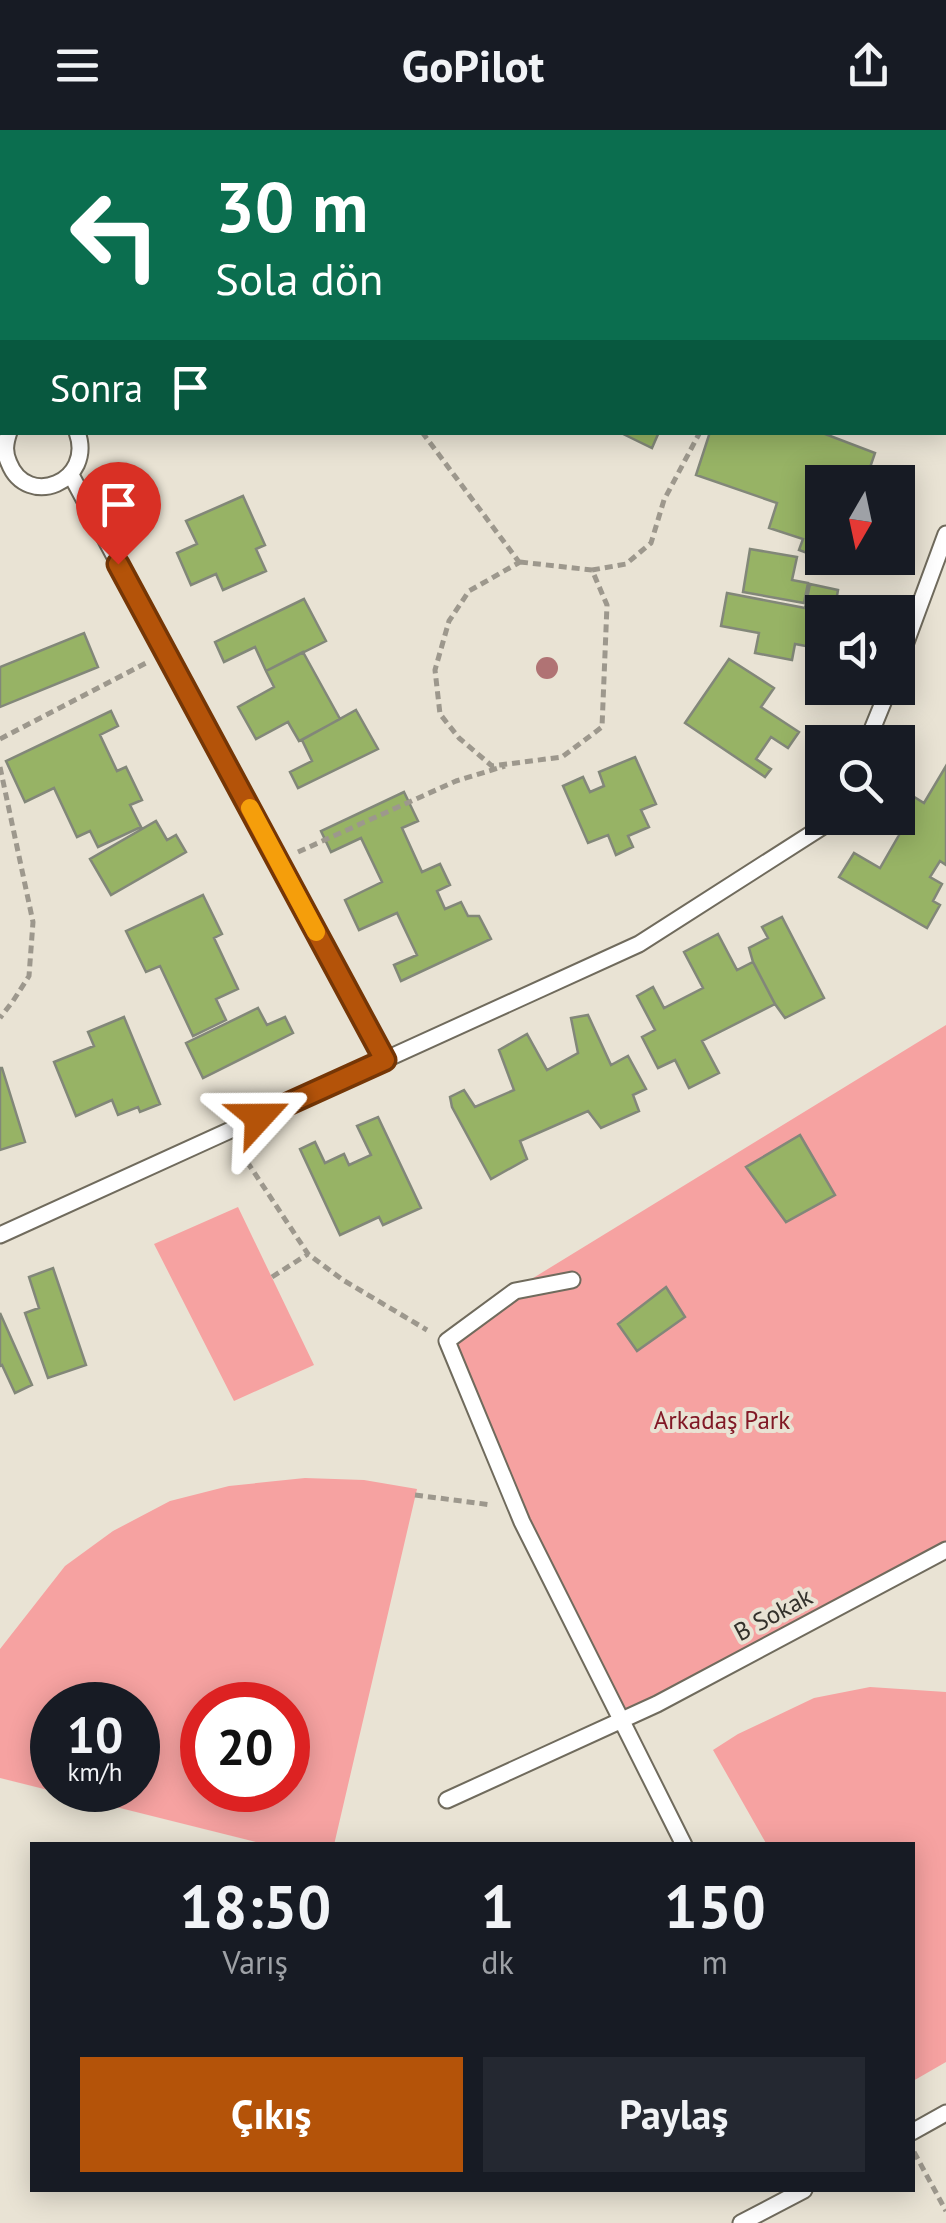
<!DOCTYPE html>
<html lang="tr">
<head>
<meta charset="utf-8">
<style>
  :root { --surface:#171b24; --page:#242831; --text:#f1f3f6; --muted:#9ea1a6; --accent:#b45309 }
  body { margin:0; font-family:"PT Sans",sans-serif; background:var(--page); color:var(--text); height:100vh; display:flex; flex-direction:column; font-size:38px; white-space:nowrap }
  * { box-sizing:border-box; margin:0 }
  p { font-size:32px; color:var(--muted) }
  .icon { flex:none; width:55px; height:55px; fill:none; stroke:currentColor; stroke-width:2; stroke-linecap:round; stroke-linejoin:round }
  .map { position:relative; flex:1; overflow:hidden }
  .sheet { position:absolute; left:30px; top:1712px; width:885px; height:350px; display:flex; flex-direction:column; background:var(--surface); border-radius:0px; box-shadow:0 5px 25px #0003 }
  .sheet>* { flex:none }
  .banner { position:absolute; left:0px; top:0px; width:948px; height:305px; box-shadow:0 5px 25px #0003; background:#0b6e4f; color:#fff; overflow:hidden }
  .needle { width:65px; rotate:189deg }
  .controls { position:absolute; left:805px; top:335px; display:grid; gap:20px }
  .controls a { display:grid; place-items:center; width:110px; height:110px; border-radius:0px; background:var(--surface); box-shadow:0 5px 25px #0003; font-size:50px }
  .speed { position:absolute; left:30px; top:1552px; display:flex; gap:20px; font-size:50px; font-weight:700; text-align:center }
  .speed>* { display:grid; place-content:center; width:130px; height:130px; border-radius:50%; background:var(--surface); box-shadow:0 5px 25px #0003; line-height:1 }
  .speed small { font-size:25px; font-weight:400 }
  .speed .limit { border:15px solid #d22; background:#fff; color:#111 }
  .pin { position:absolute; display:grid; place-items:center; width:85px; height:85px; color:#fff; margin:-102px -42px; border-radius:50% 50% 50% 0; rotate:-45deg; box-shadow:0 0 10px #0007 }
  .pin .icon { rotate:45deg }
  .me { position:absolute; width:110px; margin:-55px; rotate:66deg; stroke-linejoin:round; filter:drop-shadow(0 0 8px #0008) }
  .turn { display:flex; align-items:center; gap:35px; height:210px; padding:0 50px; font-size:45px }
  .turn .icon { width:130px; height:130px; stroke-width:2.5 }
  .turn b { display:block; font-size:70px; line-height:85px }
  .then { display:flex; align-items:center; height:95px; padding:0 50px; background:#0003; gap:20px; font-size:38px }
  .eta { display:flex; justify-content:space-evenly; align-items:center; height:170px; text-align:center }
  .eta b { font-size:60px; font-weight:700; line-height:70px }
  .primary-button { display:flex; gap:20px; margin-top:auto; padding:20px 50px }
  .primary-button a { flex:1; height:115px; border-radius:0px; background:var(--accent); color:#fff; font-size:40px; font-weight:700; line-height:115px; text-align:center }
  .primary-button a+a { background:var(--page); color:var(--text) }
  header { display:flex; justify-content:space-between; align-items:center; height:130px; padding:0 50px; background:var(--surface); font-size:45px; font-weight:700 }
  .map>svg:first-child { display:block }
  .green { fill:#f6a2a1; fill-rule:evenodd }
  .building { fill:#97b365; stroke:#828779; stroke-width:2.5 }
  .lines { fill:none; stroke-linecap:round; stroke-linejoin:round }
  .lane-casing { stroke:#706b5d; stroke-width:19 }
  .path { stroke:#9d988d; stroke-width:5; stroke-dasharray:8 5; stroke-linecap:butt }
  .lane { stroke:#fff; stroke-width:15 }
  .tree { fill:#b07374 }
  .route-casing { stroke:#753606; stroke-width:25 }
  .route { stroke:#b45309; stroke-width:18 }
  .slow { stroke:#f59e0b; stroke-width:18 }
  .labels { text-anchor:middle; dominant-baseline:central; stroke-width:8; stroke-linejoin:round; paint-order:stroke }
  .park-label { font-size:25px; fill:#811825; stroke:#e9e3d4 }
  .street-label { font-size:25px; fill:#33312b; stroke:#e9e3d4 }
</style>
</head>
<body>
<header><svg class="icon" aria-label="menu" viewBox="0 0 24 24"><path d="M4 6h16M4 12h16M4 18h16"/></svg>GoPilot<svg class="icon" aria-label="share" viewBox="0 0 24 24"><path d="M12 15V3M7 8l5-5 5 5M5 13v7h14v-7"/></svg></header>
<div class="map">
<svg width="946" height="2093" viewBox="0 0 946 2093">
  <rect width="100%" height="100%" fill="#e9e3d4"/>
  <path class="green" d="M946,895v525l-323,171 -101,-199 -75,-181 16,-20z
    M238,1077l76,158 -80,36 -80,-157z
    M305,1348l59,2 53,9 -83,356h-66l-268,-67v-129l65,-83 48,-35 57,-30 59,-15zM52,1575h86v85h-86zM202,1575h86v85h-86z
    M870,1557l76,5v370l-33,19 -1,-236h-145l-54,-95 25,-16 76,-36z"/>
  <path class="building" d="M39,0h43l-2,2h-37z
    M89,0h51l-1,2h-52z
    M583,0h42l-1,2h-36z
    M628,0h66l-1,2h-66z
    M619,302h40l-7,16z
    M710,302h110l55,21 -10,29h-43v76h17l-2,6 -38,-14 4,-11 -34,-11 8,-25 -81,-28z
    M243,366l22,49 -9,4 10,22 -43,19 -7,-16 -25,11 -14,-32 20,-9 -11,-23z
    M750,419l47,8 -5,23 16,3 -4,20 -61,-11z
    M810,454l28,6 -3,18 -17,-4 -4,22 8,2v21l-27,-5 -3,16 -37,-7 4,-20 -38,-7 6,-33 78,15z
    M304,469l22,42 -60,30 -11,-24 -31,15 -9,-20z
    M84,503l14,34 -98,40v-40z
    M303,522l37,67 -41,22 -11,-19 -32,17 -18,-32 36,-20 -8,-16z
    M729,529l45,29 -13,19 38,25 -11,16 -17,-11 -15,22 15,10 -6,8 -80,-54z
    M356,580l22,39 -80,39 -8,-16 22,-11 -10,-21z
    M111,581l7,15 -18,9 17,36 9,-4 16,33 -12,5 11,22 -43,20 -8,-16 -13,6 -23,-49 -29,14 -19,-41z
    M635,627l21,47 -15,6 8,17 -21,9 5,11 -17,8 -8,-20 -20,8 -25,-57 20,-9 7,15 14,-6 -5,-14z
    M946,636v99l-6,-4 -10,16 12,7 -9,17 7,4 -13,23 -88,-51 15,-24 26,15 19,-33 -30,-17h29v-31l26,16z
    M404,662l14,29 -16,7 20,44 18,-8 10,21 -13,6 8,18 16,-7 7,14h11l12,23 -90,42 -7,-16 23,-10 -20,-42 -38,17 -14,-30 37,-18 -21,-44 -30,14 -10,-21z
    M156,691l11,19 9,-5 10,17 -75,43 -21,-36z
    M203,765l19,39 -8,4 24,51 -22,10 10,21 -33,16 -33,-70 -14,6 -20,-41z
    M782,787l42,81 -39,20 -10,-14 -22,-42 -4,-14 19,-10 -6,-11z
    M718,804l19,36 16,-8 22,42 -73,37 17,32 -30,15 -14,-28 -17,8 -16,-31 13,-7 -18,-34 16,-9 11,21 39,-20 -19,-36z
    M258,878l9,17 18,-8 8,16 -90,45 -17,-35z
    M588,885l23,50 17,-9 18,33 -13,6 6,16 -38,17 -13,-17 -68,30 7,18 -36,20 -39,-72 -2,-10 14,-7 11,17 39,-17 -15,-40 28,-16 20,36 31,-17 -7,-35z
    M124,887l36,87 -20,8 -2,-5 -20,8 -6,-15 -36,16 -22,-54 40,-16 -6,-14z
    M0,938h2l23,74 -25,8z
    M378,987l43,91 -38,17 -4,-8 -39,18 -40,-86 15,-7 10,21 19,-9 5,11 22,-10 -14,-29z
    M800,1005l35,60 -49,27 -40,-55z
    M53,1138l33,97 -38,13 -23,-65 14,-5 -10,-31z
    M666,1157l19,30 -48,34 -19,-27z
    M0,1183l32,72 -17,8 -13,-28 -2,1z"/>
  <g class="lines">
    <defs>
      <path id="lane" d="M377,0l6,2
        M945,276l1,1
        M9,302c-4,12 -5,20 0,31 18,46 86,19 68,-31
        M71,345l314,585
        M898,534l48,-130
        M867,612l22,-54
        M0,1105l639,-291 186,-119 4,-7
        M572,1150l-57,11 -68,50 75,181 162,323
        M447,1670l210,-96 289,-154
        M912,2002l34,-19
        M741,2093l63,-33"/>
    </defs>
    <use href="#lane" class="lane-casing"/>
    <path class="path" d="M820,0l6,2
      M945,39h1
      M0,62h2
      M422,302l97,130
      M520,432l72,8 15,35 -5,122 -40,30 -70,9 -33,-28 -19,-24 -5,-44 14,-49 20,-30z
      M592,440l34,-6 25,-21 13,-43 36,-68
      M0,609l148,-77
      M0,637l33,155 -4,54 -16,25 -13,17
      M298,722l158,-71 49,-15
      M240,1021l68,103 35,26 84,50
      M272,1147l36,-23
      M415,1365l77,10
      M914,2022l32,59"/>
    <use href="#lane" class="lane"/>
  </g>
  <circle class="tree" cx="547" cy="538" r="11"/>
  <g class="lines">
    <defs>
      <path id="route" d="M118,434l267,496 -126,57"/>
    </defs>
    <use href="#route" class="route-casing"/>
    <use href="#route" class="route"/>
    <path class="slow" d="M250,678l66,124"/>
  </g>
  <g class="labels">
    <g class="park-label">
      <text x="722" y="1290">Arkadaş Park</text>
    </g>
    <g class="street-label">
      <text transform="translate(773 1484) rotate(-28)">B Sokak</text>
    </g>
  </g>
</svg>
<div class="controls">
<a><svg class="needle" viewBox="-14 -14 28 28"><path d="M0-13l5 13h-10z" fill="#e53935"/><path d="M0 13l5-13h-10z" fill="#9ea1a6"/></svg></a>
<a><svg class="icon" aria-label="sound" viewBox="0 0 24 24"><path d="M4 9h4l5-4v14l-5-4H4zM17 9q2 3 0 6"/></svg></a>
<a><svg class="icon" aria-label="search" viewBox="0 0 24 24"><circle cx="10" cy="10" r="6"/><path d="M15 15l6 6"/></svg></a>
</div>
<div class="speed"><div>10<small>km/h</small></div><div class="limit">20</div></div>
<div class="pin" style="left:118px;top:434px;background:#d93025"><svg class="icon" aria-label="arrive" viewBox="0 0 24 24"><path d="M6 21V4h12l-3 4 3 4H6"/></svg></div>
<svg class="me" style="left:259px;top:987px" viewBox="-20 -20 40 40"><path d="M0-17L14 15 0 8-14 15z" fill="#b45309" stroke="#fff" stroke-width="4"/></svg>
<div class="banner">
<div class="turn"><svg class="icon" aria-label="left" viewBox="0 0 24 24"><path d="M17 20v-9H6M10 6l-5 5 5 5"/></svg><div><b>30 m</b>Sola dön</div></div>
<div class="then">Sonra<svg class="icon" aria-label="arrive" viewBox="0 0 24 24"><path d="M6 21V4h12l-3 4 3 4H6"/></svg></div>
</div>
<section class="sheet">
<div class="eta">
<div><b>18:50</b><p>Varış</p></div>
<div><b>1</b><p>dk</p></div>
<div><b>150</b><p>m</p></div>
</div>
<div class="primary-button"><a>Çıkış</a><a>Paylaş</a></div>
</section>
</div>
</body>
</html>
